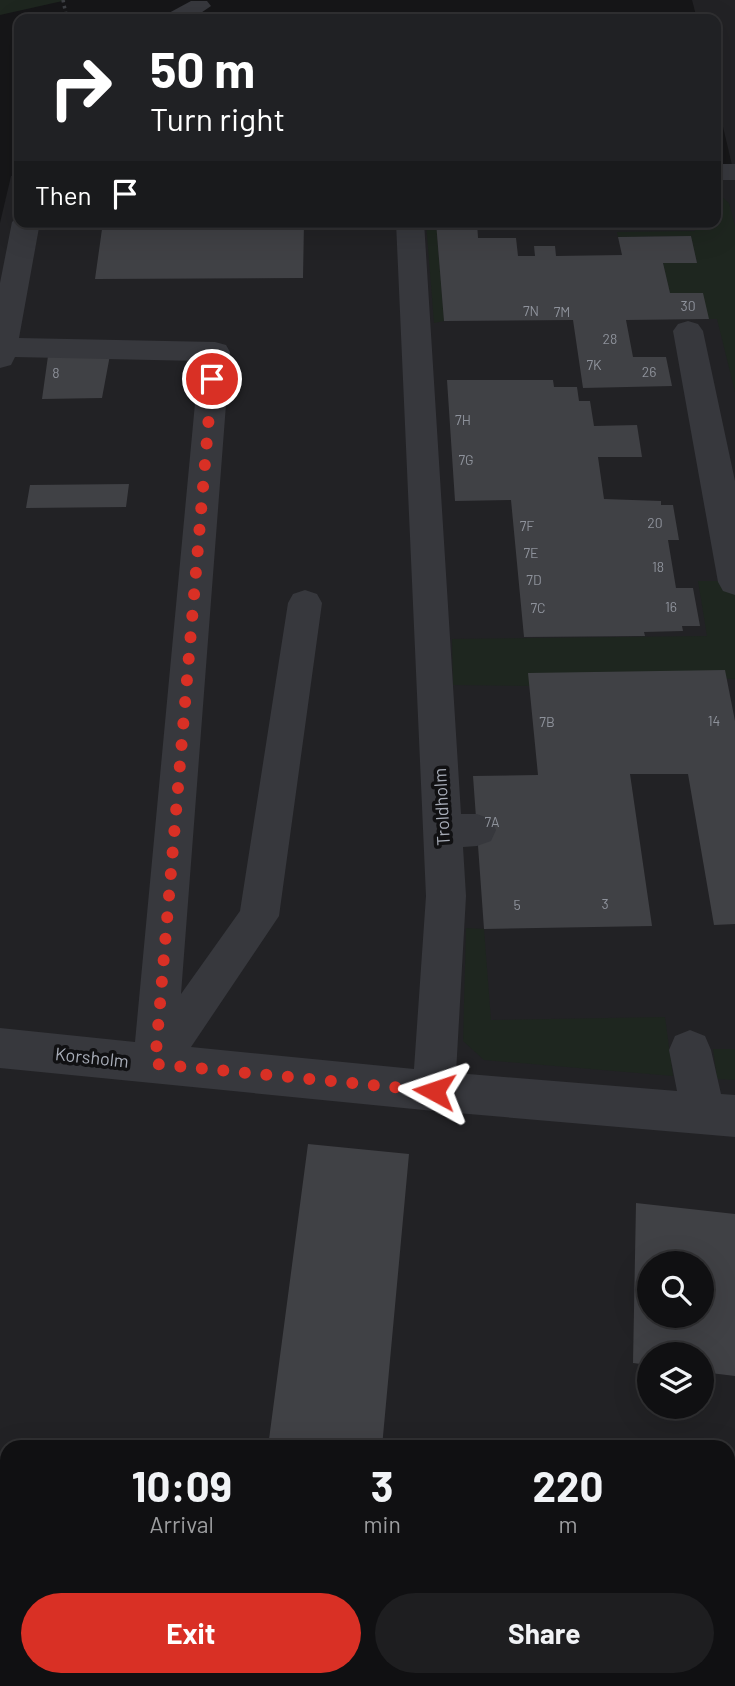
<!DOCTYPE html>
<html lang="en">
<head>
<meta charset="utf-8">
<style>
  :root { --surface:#101012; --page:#1e1e20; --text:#f1f3f6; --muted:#9c9d9f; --line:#303032; --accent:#d93025 }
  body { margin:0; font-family:Barlow,sans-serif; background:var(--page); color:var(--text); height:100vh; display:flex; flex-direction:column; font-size:26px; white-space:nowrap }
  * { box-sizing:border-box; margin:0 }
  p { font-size:23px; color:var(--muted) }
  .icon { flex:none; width:38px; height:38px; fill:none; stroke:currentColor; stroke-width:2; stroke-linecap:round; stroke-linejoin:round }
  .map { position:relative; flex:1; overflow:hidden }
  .sheet { position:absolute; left:0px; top:1440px; width:735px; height:247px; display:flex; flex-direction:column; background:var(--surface); border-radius:21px 21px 0 0; box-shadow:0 7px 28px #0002,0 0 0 2px var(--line) }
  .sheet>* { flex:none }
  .banner { position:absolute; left:14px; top:14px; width:707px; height:214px; border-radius:14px; box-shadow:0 7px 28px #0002,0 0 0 2px var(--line); background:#202124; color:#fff; overflow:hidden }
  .tools { position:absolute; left:637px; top:1251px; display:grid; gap:14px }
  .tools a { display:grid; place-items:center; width:77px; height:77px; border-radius:50%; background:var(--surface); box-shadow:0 7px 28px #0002,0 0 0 2px var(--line); font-size:35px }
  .pin { position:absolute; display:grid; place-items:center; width:60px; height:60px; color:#fff; margin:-30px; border:4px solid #fff; border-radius:50%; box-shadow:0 2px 7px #0007 }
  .me { position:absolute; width:77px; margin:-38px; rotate:275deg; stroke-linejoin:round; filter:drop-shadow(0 0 5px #0008) }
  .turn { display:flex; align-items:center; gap:24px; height:147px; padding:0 21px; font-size:32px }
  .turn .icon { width:91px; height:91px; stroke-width:2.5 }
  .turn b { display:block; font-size:49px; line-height:60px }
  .then { display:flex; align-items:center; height:66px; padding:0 21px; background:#0003; gap:14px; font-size:26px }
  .eta { display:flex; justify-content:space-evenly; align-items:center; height:119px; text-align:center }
  .eta b { font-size:42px; font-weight:700; line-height:49px }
  .button { display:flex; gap:14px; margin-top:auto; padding:14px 21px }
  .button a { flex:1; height:80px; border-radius:42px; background:var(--accent); color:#fff; font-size:28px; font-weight:700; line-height:80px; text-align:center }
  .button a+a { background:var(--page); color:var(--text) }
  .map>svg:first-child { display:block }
  .built { fill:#222225; fill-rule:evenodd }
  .green { fill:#1e261f }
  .building { fill:#404145; fill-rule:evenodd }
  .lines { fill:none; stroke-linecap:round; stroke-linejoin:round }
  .path { stroke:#3d3f44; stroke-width:3.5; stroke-dasharray:2.5 3.5; stroke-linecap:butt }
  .minor { fill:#37383d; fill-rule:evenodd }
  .route { stroke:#d93025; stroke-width:12; stroke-dasharray:0 21.6 }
  .labels { text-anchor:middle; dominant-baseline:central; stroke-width:7; stroke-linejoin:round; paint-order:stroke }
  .number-label { font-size:14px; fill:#8e929b }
  .street-label { font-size:18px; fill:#a8adb8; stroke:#111113 }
</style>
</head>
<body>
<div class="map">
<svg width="735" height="1686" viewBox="0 0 735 1686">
  <rect width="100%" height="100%" fill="#161618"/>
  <path class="built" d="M692,0h43v1686h-735v-1463l11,-47h8v46h697v-56l16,-1 -16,-68v-78h-19zM649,1264h53v52h-53zM649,1354h53v53h-53zM7,1447h721v233h-721z"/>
  <path class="green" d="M0,0h67l-67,15z
    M716,192l13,11 6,23v166l-18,-73h-8l-39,-26 -7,-30h34l-6,-27 -73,1 -1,-5 78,-1 -2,-9h23z
    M426,222h10l8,99 -10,2z
    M698,581h37v98l-206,-6 1,13 -77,-1 -1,-46 255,-3z
    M466,928l18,1 7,91 174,-3 8,59 -189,-16 -21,-19z
    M713,1049h22v31l-18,-1z"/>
  <path class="building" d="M103,222h201l-1,56 -208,1z
    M436,222h41l1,16h38l2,18h17l-1,-10h21l1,10 66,-1 -4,-18 73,-1 6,27h-34l7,30h33l6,26 -83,1 7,37h33l6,29 -89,2 -10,-68 -129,1z
    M110,355l-8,43 -60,1 6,-43z
    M447,380h106l1,7h23l2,14h11l4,25 43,-1 5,32h-44l6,42 57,2v4h12l6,35h-11l8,48h17l7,38h-18l1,5 -39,1 1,4 -121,1 -13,-137 -56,1z
    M129,484l-3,23 -100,1 4,-23z
    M725,670l10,51v203l-21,1 -26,-151h-58l22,152 -168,3 -11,-153 65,-1 -10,-102z
    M308,1144l101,10 -27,293h-114z
    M636,1203l99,11v162l-33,-4v-18h-53v11l-16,-2zM649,1264h53v52h-53z
    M728,1628l7,1v57h-96v-6h89z"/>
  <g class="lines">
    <path class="path" d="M63,0l4,19"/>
    <path class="minor" d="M191,1h16l4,5 -19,13h-29l4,-5z
      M716,164h19v16h-19z
      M19,215v7h21l-21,116 196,4 11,3 4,7 -49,642 59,-83 48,-308 5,-9 12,-4 12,4 5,9 -43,313 -88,131 223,22 12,-173 -30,-674h28l37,592h16l14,5 5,11 -5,11 -14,5 -14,1 3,49 -10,177 221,18 -8,-41 6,-14 15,-6 15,6 6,14 10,44 14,1v42l-301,-26 -434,-43v-40l135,14 64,-681 -184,-4 -4,8 -11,3v-85l12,-61z
      M688,321l10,3 5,7 32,150v114l-12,-4 -5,-9 -45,-251 5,-7z"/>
  </g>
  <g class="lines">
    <path class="route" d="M212,379l-57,685 279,27"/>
  </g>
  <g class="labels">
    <g class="number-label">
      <text x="688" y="305">30</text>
      <text x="531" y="310">7N</text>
      <text x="562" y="311">7M</text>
      <text x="610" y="338">28</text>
      <text x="594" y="364">7K</text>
      <text x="649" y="371">26</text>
      <text x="56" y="372">8</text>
      <text x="463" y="419">7H</text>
      <text x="466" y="459">7G</text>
      <text x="655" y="522">20</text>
      <text x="527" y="525">7F</text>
      <text x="531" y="552">7E</text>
      <text x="658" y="566">18</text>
      <text x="534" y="579">7D</text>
      <text x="671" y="606">16</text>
      <text x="538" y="607">7C</text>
      <text x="714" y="720">14</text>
      <text x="547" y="721">7B</text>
      <text x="492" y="821">7A</text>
      <text x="605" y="903">3</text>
      <text x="517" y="904">5</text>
    </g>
    <g class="street-label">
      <text transform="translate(441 807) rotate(-93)">Troldholm</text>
      <text transform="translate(92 1057) rotate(6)">Korsholm</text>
    </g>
  </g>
</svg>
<div class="tools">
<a><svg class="icon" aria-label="search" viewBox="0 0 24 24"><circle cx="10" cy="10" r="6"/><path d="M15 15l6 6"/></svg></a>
<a><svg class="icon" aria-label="layers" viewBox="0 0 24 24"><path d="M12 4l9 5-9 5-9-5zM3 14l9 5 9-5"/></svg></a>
</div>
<div class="pin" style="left:212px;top:379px;background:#d93025"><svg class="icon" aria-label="arrive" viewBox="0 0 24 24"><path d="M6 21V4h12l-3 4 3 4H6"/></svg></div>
<svg class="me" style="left:434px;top:1091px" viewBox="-20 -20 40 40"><path d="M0-17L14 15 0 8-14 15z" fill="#d93025" stroke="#fff" stroke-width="4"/></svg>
<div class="banner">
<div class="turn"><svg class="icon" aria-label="right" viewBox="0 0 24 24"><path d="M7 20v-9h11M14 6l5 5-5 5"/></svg><div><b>50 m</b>Turn right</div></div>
<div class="then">Then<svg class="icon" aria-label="arrive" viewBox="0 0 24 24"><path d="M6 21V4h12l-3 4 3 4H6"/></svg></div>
</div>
<section class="sheet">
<div class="eta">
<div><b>10:09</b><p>Arrival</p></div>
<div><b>3</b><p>min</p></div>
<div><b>220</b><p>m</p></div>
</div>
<div class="button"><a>Exit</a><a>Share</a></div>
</section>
</div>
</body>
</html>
